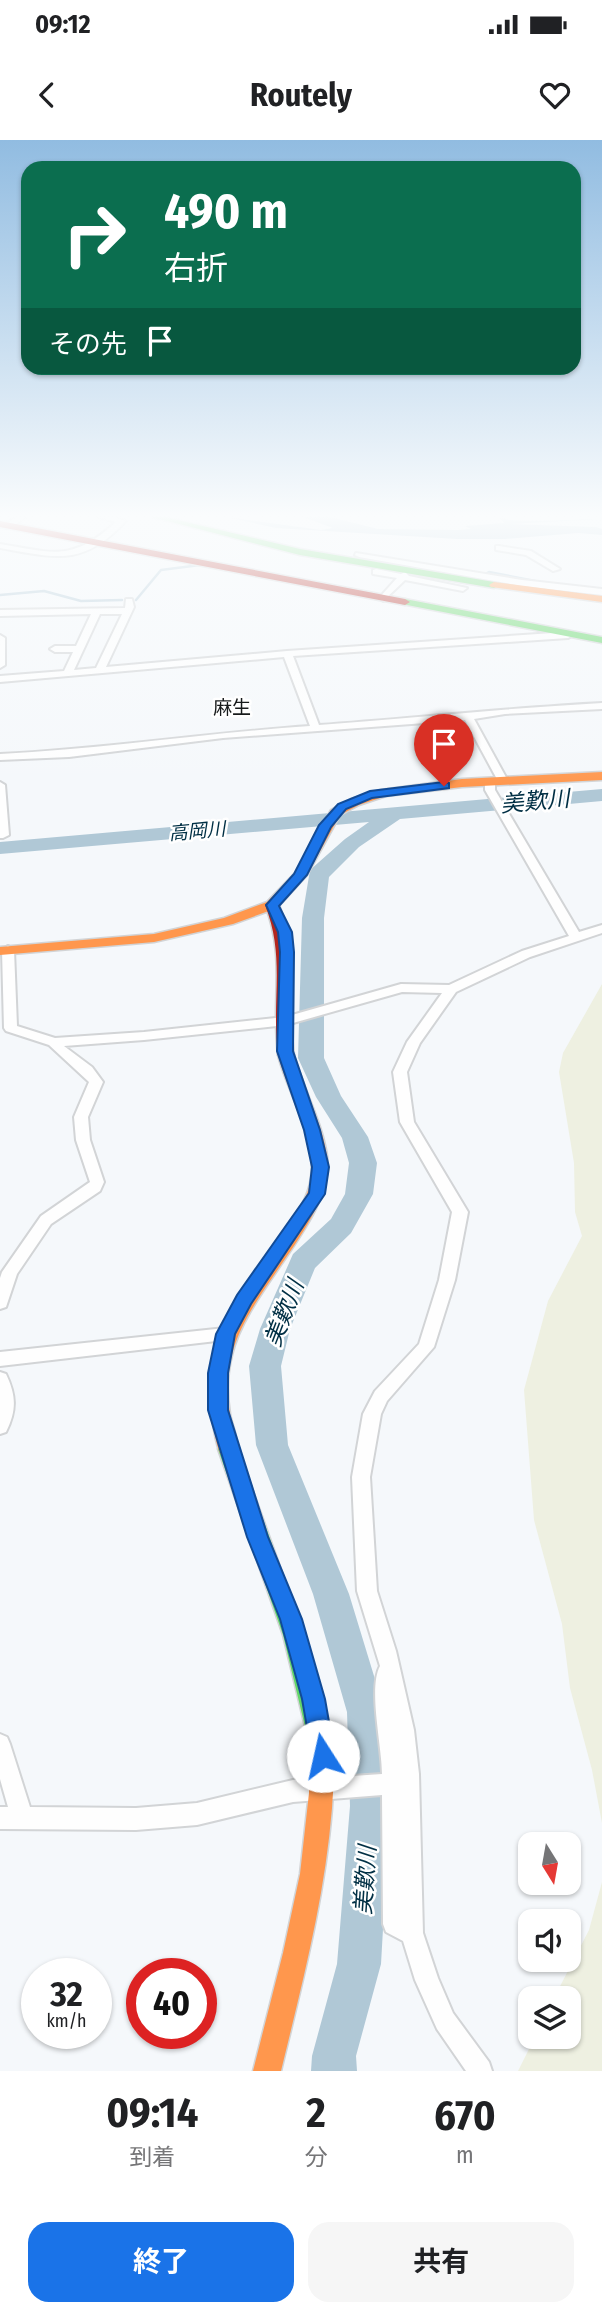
<!DOCTYPE html>
<html lang="ja">
<head>
<meta charset="utf-8">
<style>
  :root { --surface:#fff; --page:#f6f6f6; --text:#202124; --muted:#757577; --accent:#1a73e8 }
  body { margin:0; font-family:"Fira Sans Condensed","Noto Sans JP",sans-serif; background:var(--page); color:var(--text); height:100vh; display:flex; flex-direction:column; font-size:26px; white-space:nowrap }
  * { box-sizing:border-box; margin:0 }
  p { font-size:23px; color:var(--muted) }
  .icon { flex:none; width:38px; height:38px; fill:none; stroke:currentColor; stroke-width:2; stroke-linecap:round; stroke-linejoin:round }
  .map { position:relative; height:1931px; overflow:hidden }
  .panel { display:flex; flex-direction:column; background:var(--surface); flex:1 }
  .panel>* { flex:none }
  .banner { position:absolute; left:21px; top:21px; width:560px; height:214px; border-radius:21px; box-shadow:0 2px 5px #0004; background:#0b6e4f; color:#fff; overflow:hidden }
  .needle { width:46px; rotate:169deg }
  .tools { position:absolute; left:518px; top:1692px; display:grid; gap:14px }
  .tools a { display:grid; place-items:center; width:63px; height:63px; border-radius:14px; background:var(--surface); box-shadow:0 2px 5px #0004; font-size:35px }
  .speed { position:absolute; left:21px; top:1818px; display:flex; gap:14px; font-size:35px; font-weight:700; text-align:center }
  .speed>* { display:grid; place-content:center; width:91px; height:91px; border-radius:50%; background:var(--surface); box-shadow:0 2px 5px #0004; line-height:1 }
  .speed small { font-size:18px; font-weight:400 }
  .speed .limit { border:10px solid #d22; background:#fff; color:#111 }
  .pin { position:absolute; display:grid; place-items:center; width:60px; height:60px; color:#fff; margin:-72px -30px; border-radius:50% 50% 50% 0; rotate:-45deg; box-shadow:0 0 7px #0007 }
  .pin .icon { rotate:45deg }
  .me { position:absolute; width:77px; margin:-38px; rotate:350deg; stroke-linejoin:round; filter:drop-shadow(0 0 5px #0008) }
  .turn { display:flex; align-items:center; gap:24px; height:147px; padding:0 28px; font-size:32px }
  .turn .icon { width:91px; height:91px; stroke-width:2.5 }
  .turn b { display:block; font-size:49px; line-height:60px }
  .then { display:flex; align-items:center; height:66px; padding:0 28px; background:#0003; gap:14px; font-size:26px }
  .eta { display:flex; justify-content:space-evenly; align-items:center; height:119px; text-align:center }
  .eta b { font-size:42px; font-weight:700; line-height:49px }
  .action { display:flex; gap:14px; margin-top:auto; padding:14px 28px }
  .action a { flex:1; height:80px; border-radius:21px; background:var(--accent); color:#fff; font-size:28px; font-weight:700; line-height:80px; text-align:center }
  .action a+a { background:var(--page); color:var(--text) }
  .status { display:flex; justify-content:space-between; align-items:center; height:49px; padding:0 35px; background:var(--surface); direction:ltr }
  .status svg { height:19px; fill:currentColor }
  header { display:flex; justify-content:space-between; align-items:center; height:91px; padding:0 28px; background:var(--surface); font-size:32px; font-weight:700 }
  .map>svg:first-child { display:block }
  .green { fill:#eef0e1 }
  .water { fill:#b0c8d6 }
  .lines { fill:none; stroke-linecap:round; stroke-linejoin:round }
  .stream { stroke:#b0c8d6; stroke-width:2.5 }
  .river { fill:#b0c8d6; fill-rule:evenodd }
  .street-casing { stroke:#d2d4d6; stroke-width:4 }
  .fast-casing { stroke:#d2d4d6; stroke-width:3 }
  .slow-casing { stroke:#d2d4d6; stroke-width:3 }
  .jam-casing { stroke:#d2d4d6; stroke-width:3 }
  .street { fill:#fefefe; fill-rule:evenodd }
  .fast { fill:#63d668; fill-rule:evenodd }
  .slow { fill:#ff974d; fill-rule:evenodd }
  .jam { fill:#b3261e; fill-rule:evenodd }
  .route { fill:#1a73e8; stroke:#114b97; stroke-width:2 }
  .labels { text-anchor:middle; dominant-baseline:central; stroke-width:5; stroke-linejoin:round; paint-order:stroke }
  .far-neighbourhood-label { font-size:19px; fill:#171a1b; stroke:#fff }
  .far-water-label { font-size:19px; font-style:italic; fill:#002f44; stroke:#fff }
  .water-label { font-size:23px; font-style:italic; fill:#002f44; stroke:#fff }
</style>
</head>
<body>
<div class="status"><b>09:12</b><svg viewBox="0 0 49 12"><path d="M0 12V9h3v3zM5 12V6h3v6zM10 12V3h3v9zM15 12V0h3v12zM26 1h20v11H26zM47 4h2v5h-2z"/></svg></div>
<header><svg class="icon" aria-label="back" viewBox="0 0 24 24"><path d="M15 5l-7 7 7 7"/></svg>Routely<svg class="icon" aria-label="heart" viewBox="0 0 24 24"><path d="M12 20l-8-8c-3-5 5-10 8-4 3-6 11-1 8 4z"/></svg></header>
<div class="map">
<svg width="602" height="1931" viewBox="0 0 602 1931">
  <rect width="100%" height="100%" fill="#f5f8fb"/>
  <path class="green" d="M602,844v839l-10,-53 -22,-82 -8,-64 -28,-104 -10,-130 24,-89 34,-65 -7,-24 -1,-49 -15,-91 4,-19z
    M602,1742v189h-84l17,-34h34v-39h-15l35,-68z"/>
  <path class="water" d="M226,377l95,13 12,-2 -30,-11h27l48,12 80,1 13,-1 -6,-3 39,-3 -5,-6c16,8 80,1 103,2l-93,5 87,3 6,2v6l-24,-2 -73,6h-48l-181,-11z"/>
  <g class="lines">
    <path class="stream" d="M485,434l4,-2 46,9
      M0,455l44,-4 37,10 41,-1
      M136,460l25,-30 39,-5"/>
    <path class="river" d="M602,649v12l-202,18 -41,28 -30,30 -5,41v140l17,38 27,41 9,26 -4,31 -22,39 -36,35 -25,61 -9,37 7,79 61,149 36,118 5,94 -9,158 -25,92 1,15h-46l1,-15 25,-92 13,-158 -3,-94 -34,-118 -57,-149 -7,-79 11,-37 33,-75 38,-35 14,-25 4,-31 -7,-25 -26,-41 -18,-39 4,-140 8,-48 35,-31 24,-17 -369,32v-12z"/>
    <defs>
      <path id="street" d="M17,377h8l-13,11h-6v-4z
        M99,377h13l14,4c-43,46 -70,37 -126,27v-4c54,9 72,18 116,-22z
        M499,406l32,5 29,18 -7,2 -27,-16 -30,-5v-4z
        M356,413l166,27 80,9v6l-80,-9 -163,-29 -4,-2z
        M376,429l25,5 4,-2 4,4 58,12 -4,3 -58,-11 -22,21 -4,-3 18,-20 -24,-4v-4z
        M126,459h6l2,8 -28,60 181,-16 281,-19 5,3 -5,3 -275,18 26,69c95,-7 189,-17 283,-22v6l-97,5 -31,5 34,62 -5,3 -5,-3 -33,-61 -242,18 -154,19 -69,3v-6c104,-5 206,-21 310,-28l-26,-69 -284,25v-6l64,-5 9,-19h-18l-5,-3 5,-3h21l15,-32 -91,2v-6l125,-2zM100,474h22l-26,54 -22,2z
        M0,495l5,3v27l-5,3z
        M490,639l5,3v8l84,142 23,-7v8l-72,24 -74,35 -36,51 -13,29 7,50 54,90 -13,68 -21,67 -47,54 -6,13 -11,63 7,114 19,60 18,79 5,44 4,159 15,45 15,35 36,49 3,9h-26l-29,-42 -22,-49 -12,-39 -17,-9 -3,-8 -1,-129 -89,7 -96,23 -61,5 -136,-1v-22h8l-8,-28v-45l7,3 3,7 20,63 106,1 61,-5 96,-23 89,-6c0,-28 -14,-86 -2,-108l-23,-75 -5,-114 11,-63 12,-23 44,-47 20,-64 13,-68 -52,-90 -7,-50 14,-30 35,-49 -40,-1 -116,33 -142,15 -80,6 28,21 11,15 -15,35 2,23 14,42 -4,9 -49,33 -34,50 -11,33 -6,2v-31l2,-6 39,-56 49,-34 -14,-42 -2,-23 15,-35 -40,-37 -43,-14 -2,-3 -2,-78 6,-4 6,4 3,76 38,12 89,-6 141,-15 116,-33 48,1 73,-34 47,-15 -84,-146v-8z
        M0,642l5,3 4,50 -6,3h-3z
        M225,1188l6,1 2,5 -2,5 -6,1 -225,26v-14z
        M0,1232l6,2c10,21 11,36 0,58l-6,2z"/>
      <path id="fast" d="M152,377h13l135,32 194,33 5,3 -5,3 -194,-33z
        M405,459l197,38v6l-200,-39 -2,-2z
        M228,1301l7,2 3,6c35,101 75,198 95,303l-4,8 -8,4 -8,-4 -30,-125 -65,-186 3,-6z"/>
      <path id="slow" d="M494,442l108,14v6l-111,-15 -2,-2z
        M602,632v8l-140,7 -76,9 -27,9 -19,10 -33,60 -30,33 -44,16 -79,18 -154,13v-8l154,-13 70,-16 43,-16 28,-29 36,-63 20,-11 30,-9 81,-11z
        M286,910l8,5c9,34 28,66 33,101 9,62 -80,133 -95,199 -5,19 -5,40 -2,59 2,12 11,29 5,41l-7,2 -7,-2c-5,-10 -6,-21 -8,-31 -15,-73 27,-128 66,-185 13,-19 29,-38 32,-61 6,-42 -23,-83 -33,-123z
        M321,1600l8,4c8,18 4,44 3,64 -7,89 -30,176 -51,263h-28l30,-118 17,-79 9,-81v-41l4,-8z"/>
      <path id="jam" d="M0,381l405,78 5,3 -5,3 -405,-78z
        M272,761l7,4c21,51 7,97 15,150l-8,5 -8,-5c-7,-54 8,-97 -13,-150z"/>
    </defs>
    <use href="#street" class="street-casing"/>
    <use href="#fast" class="fast-casing"/>
    <use href="#slow" class="slow-casing"/>
    <use href="#jam" class="jam-casing"/>
    <use href="#street" class="street"/>
    <use href="#fast" class="fast"/>
    <use href="#slow" class="slow"/>
    <use href="#jam" class="jam"/>
  </g>
  <linearGradient id="sky" x2="0" y2="1"><stop stop-color="#91bce1"/><stop offset="0.58" stop-color="#fafcfd"/><stop offset="1" stop-color="#fafcfd" stop-opacity="0"/></linearGradient>
  <rect width="602" height="647" fill="url(#sky)"/>
  <path class="route" d="M444,642l5,1v5l-77,10 -26,11 -15,18 -24,48 -28,31 13,26 2,20 -1,99 27,79 9,37 -4,27 -74,110 -16,30 -7,39v37l40,127 34,82 23,80 10,57 -3,8 -9,3 -8,-3 -3,-8 -10,-57 -22,-80 -33,-82 -39,-127v-37l8,-39 21,-39 72,-102 3,-26 -8,-37 -27,-79 3,-99 -2,-20 -12,-27 28,-31 25,-49 19,-21 32,-13z"/>
  <g class="labels">
    <g class="far-neighbourhood-label">
      <text x="232" y="567">麻生</text>
    </g>
    <g class="far-water-label">
      <text transform="translate(197 691) rotate(-5)">高岡川</text>
    </g>
    <g class="water-label">
      <text transform="translate(535 661) rotate(-5)">美歎川</text>
      <text transform="translate(284 1173) rotate(-69)">美歎川</text>
      <text transform="translate(365 1740) rotate(-86)">美歎川</text>
    </g>
  </g>
</svg>
<div class="tools">
<a><svg class="needle" viewBox="-14 -14 28 28"><path d="M0-13l5 13h-10z" fill="#e53935"/><path d="M0 13l5-13h-10z" fill="#757577"/></svg></a>
<a><svg class="icon" aria-label="sound" viewBox="0 0 24 24"><path d="M4 9h4l5-4v14l-5-4H4zM17 9q2 3 0 6"/></svg></a>
<a><svg class="icon" aria-label="layers" viewBox="0 0 24 24"><path d="M12 4l9 5-9 5-9-5zM3 14l9 5 9-5"/></svg></a>
</div>
<div class="speed"><div>32<small>km/h</small></div><div class="limit">40</div></div>
<div class="pin" style="left:444px;top:646px;background:#d93025"><svg class="icon" aria-label="arrive" viewBox="0 0 24 24"><path d="M6 21V4h12l-3 4 3 4H6"/></svg></div>
<svg class="me" style="left:323px;top:1616px" viewBox="-20 -20 40 40"><circle r="19" fill="#fff"/><path d="M0-13L10 11 0 6-10 11z" fill="#1a73e8"/></svg>
<div class="banner">
<div class="turn"><svg class="icon" aria-label="right" viewBox="0 0 24 24"><path d="M7 20v-9h11M14 6l5 5-5 5"/></svg><div><b>490 m</b>右折</div></div>
<div class="then">その先<svg class="icon" aria-label="arrive" viewBox="0 0 24 24"><path d="M6 21V4h12l-3 4 3 4H6"/></svg></div>
</div>
</div>
<section class="panel">
<div class="eta">
<div><b>09:14</b><p>到着</p></div>
<div><b>2</b><p>分</p></div>
<div><b>670</b><p>m</p></div>
</div>
<div class="action"><a>終了</a><a>共有</a></div>
</section>
</body>
</html>
